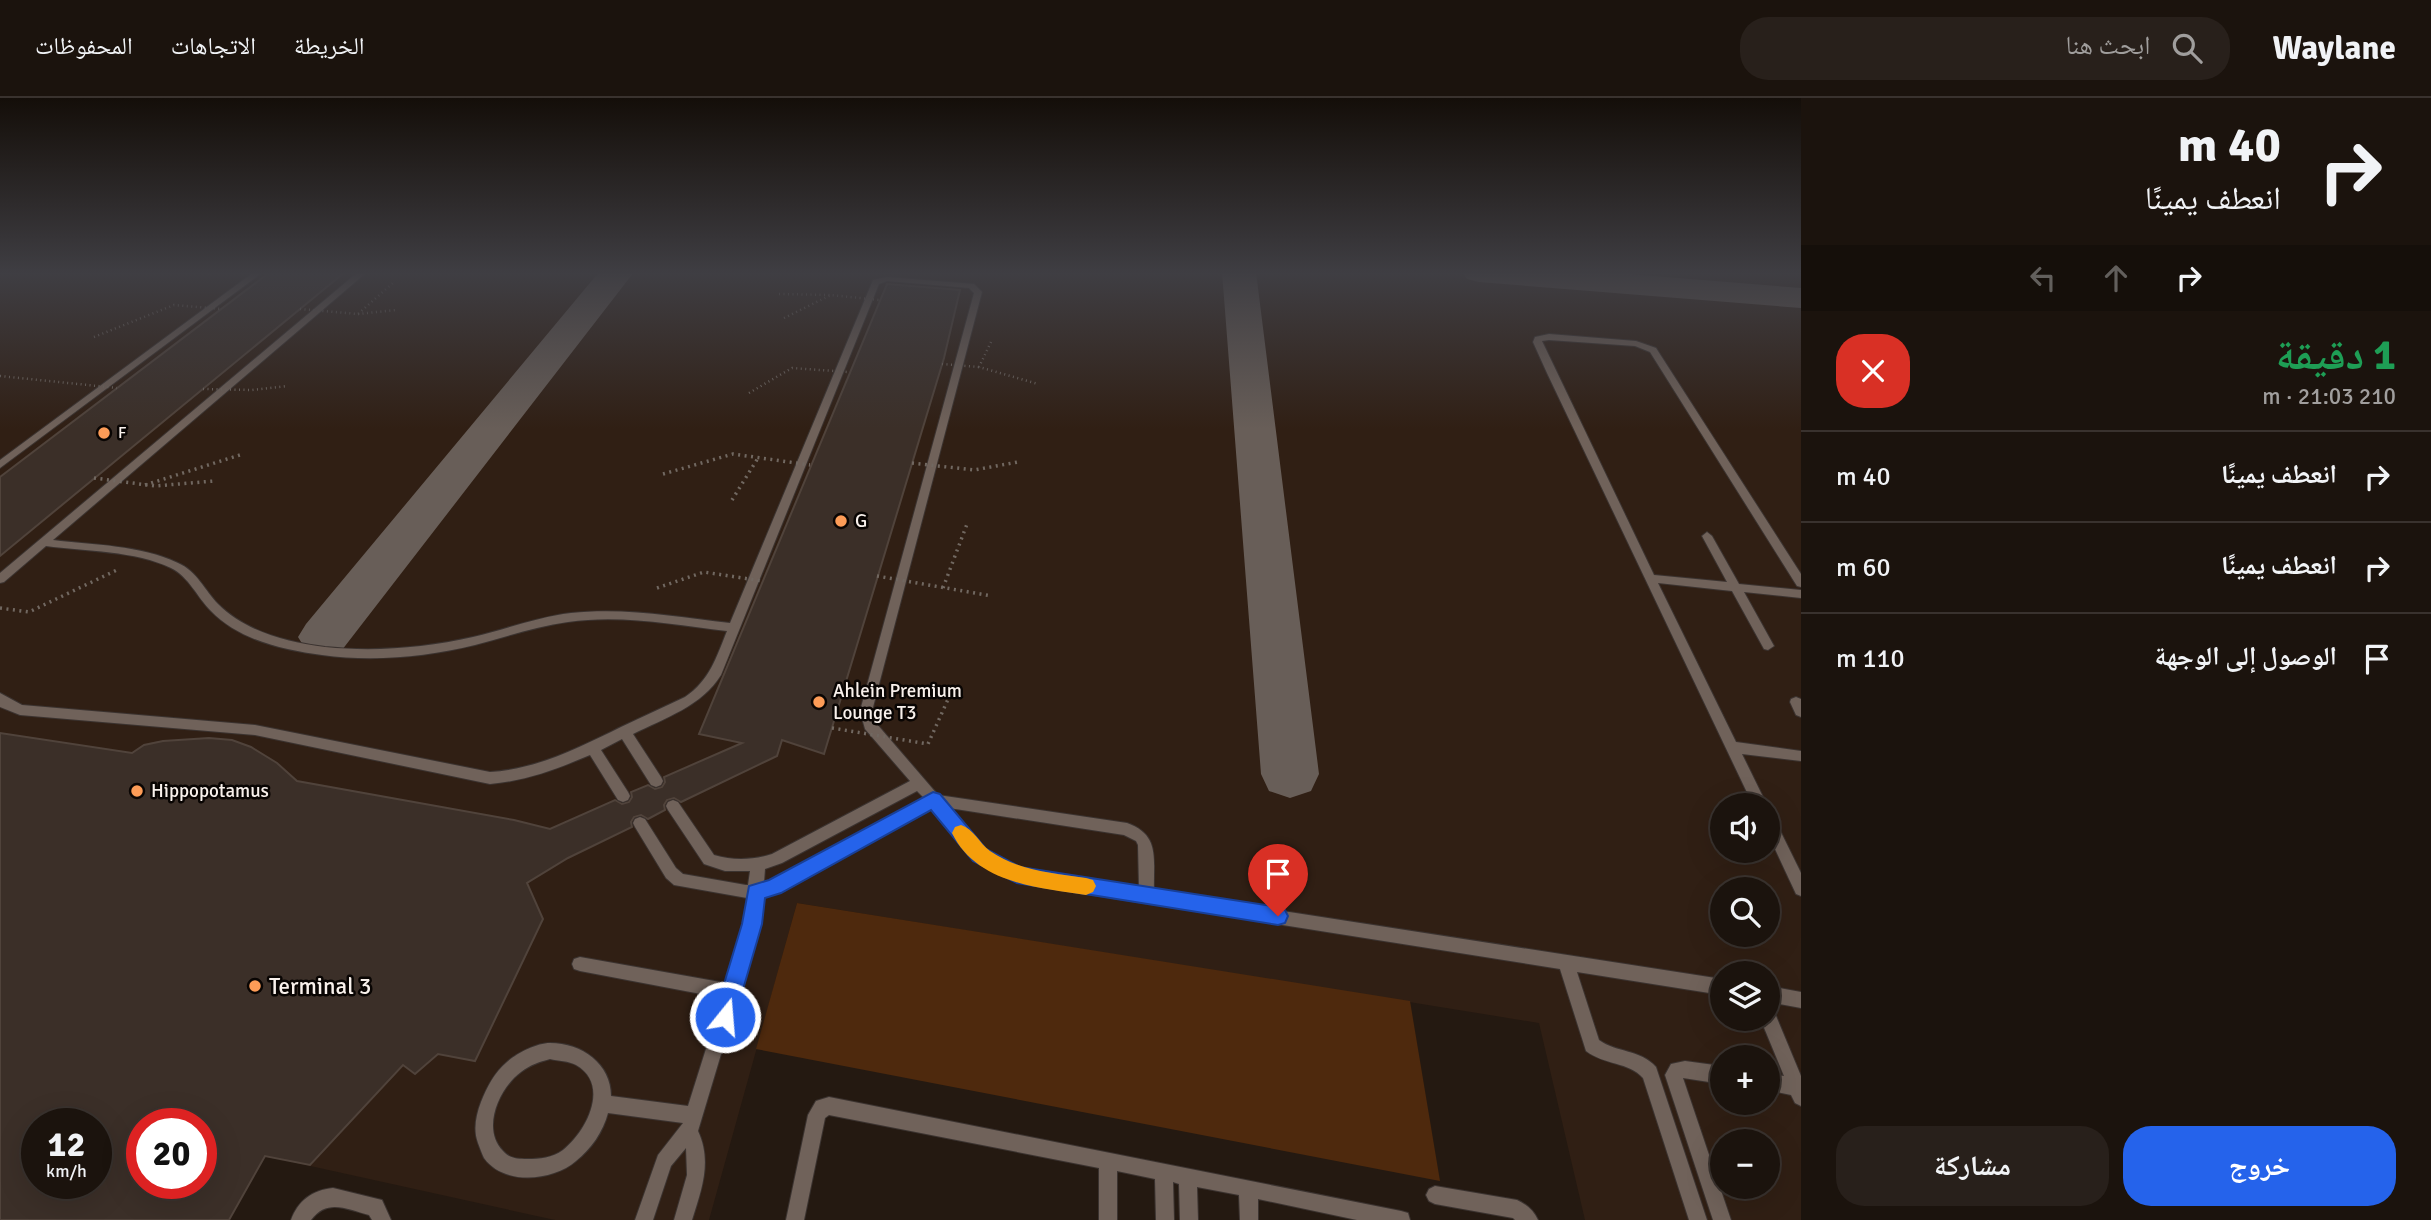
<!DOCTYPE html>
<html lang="ar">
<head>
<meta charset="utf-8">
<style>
  :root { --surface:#1b130d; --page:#28201b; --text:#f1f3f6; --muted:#a09e9d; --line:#39322e; --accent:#2563eb }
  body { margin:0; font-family:Signika,"Noto Naskh Arabic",sans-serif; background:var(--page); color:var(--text); direction:rtl; height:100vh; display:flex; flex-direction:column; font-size:26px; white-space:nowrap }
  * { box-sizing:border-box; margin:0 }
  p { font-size:23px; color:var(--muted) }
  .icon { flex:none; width:38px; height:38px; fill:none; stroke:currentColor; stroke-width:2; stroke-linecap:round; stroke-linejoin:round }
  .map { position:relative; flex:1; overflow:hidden; direction:ltr }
  .side { display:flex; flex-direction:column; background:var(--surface); width:630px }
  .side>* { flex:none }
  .top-card { background:#1b130d; color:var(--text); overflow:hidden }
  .fabs { position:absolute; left:1710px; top:695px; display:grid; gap:14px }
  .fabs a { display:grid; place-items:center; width:70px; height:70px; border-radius:50%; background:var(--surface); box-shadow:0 7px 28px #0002,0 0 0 2px var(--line); font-size:35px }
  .speed { position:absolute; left:21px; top:1010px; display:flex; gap:14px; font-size:35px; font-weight:700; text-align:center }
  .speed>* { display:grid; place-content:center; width:91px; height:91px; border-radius:50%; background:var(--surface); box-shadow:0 7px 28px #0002,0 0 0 2px var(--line); line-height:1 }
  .speed small { font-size:18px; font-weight:400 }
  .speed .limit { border:10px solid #d22; background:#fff; color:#111 }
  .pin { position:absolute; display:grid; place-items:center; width:60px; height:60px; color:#fff; margin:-72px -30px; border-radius:50% 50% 50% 0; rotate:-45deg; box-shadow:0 0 7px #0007 }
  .pin .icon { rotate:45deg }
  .me { position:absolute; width:77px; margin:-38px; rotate:17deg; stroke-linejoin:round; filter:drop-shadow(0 0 5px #0008) }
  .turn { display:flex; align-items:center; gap:24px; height:147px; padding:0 35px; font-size:32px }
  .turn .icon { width:91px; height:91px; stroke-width:2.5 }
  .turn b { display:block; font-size:49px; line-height:60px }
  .lanes { display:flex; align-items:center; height:66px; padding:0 35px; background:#0003; justify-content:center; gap:35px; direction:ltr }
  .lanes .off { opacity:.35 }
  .round { display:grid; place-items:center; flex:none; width:74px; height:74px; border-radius:28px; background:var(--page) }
  .overview { display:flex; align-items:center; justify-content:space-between; height:119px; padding:0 35px }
  h1 { font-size:42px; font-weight:800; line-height:52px; color:#1e9e55 }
  .primary-button { display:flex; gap:14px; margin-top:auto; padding:14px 35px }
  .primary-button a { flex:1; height:80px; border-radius:28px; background:var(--accent); color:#fff; font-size:28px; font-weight:800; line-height:80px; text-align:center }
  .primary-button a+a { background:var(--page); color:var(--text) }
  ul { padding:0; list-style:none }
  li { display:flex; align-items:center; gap:21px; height:91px; padding:0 35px; border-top:2px solid var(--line) }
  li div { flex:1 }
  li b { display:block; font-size:26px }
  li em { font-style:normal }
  header { display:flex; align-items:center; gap:42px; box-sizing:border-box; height:98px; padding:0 35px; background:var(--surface); border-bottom:2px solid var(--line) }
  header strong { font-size:33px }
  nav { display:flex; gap:38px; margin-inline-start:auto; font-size:24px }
  .search { width:490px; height:63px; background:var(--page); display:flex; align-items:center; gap:18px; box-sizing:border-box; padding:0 24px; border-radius:28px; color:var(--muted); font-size:26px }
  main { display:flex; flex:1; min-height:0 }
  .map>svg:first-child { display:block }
  .built { fill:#301f14; fill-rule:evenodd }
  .green { fill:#4e290d }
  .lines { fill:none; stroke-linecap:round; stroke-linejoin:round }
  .taxiway { fill:#685e58; fill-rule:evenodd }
  .building { fill:#3b2f28; stroke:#50433b; stroke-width:2; fill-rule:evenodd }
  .service-casing { stroke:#3b3330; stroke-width:2 }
  .path-far1 { stroke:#716861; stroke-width:2.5; stroke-dasharray:1 3.5; stroke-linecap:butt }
  .path { stroke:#716861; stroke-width:3.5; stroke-dasharray:2 4.5; stroke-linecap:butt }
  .service { fill:#70625a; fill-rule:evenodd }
  .path-bridge-far1 { stroke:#716861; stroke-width:2.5; stroke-dasharray:1 3.5; stroke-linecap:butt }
  .path-bridge { stroke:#716861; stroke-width:3.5; stroke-dasharray:2 4.5; stroke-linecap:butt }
  .route { fill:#2563eb; stroke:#184099; stroke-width:2 }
  .slow { fill:#f59e0b }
  .poi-dot { fill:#fd9c57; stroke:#090503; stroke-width:2.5 }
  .labels { text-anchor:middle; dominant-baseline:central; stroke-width:5; stroke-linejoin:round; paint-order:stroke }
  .far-poi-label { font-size:16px; fill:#f9f1ec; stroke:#090503; text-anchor:start }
  .poi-label { font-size:19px; fill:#f9f1ec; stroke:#090503; text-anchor:start }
  .near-poi-label { font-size:23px; fill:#f9f1ec; stroke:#090503; text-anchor:start }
</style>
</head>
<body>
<header>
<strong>Waylane</strong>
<div class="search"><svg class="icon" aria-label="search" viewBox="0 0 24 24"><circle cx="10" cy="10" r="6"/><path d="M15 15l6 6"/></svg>ابحث هنا</div>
<nav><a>الخريطة</a><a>الاتجاهات</a><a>المحفوظات</a></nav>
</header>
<main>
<section class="side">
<div class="top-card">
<div class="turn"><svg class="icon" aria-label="right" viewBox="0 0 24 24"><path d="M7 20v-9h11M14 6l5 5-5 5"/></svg><div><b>40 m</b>انعطف يمينًا</div></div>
<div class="lanes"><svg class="icon off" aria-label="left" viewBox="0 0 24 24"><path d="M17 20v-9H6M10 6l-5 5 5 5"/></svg><svg class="icon off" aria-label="ahead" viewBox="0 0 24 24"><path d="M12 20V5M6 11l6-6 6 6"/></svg><svg class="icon" aria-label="right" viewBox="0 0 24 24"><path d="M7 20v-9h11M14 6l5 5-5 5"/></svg></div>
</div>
<div class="overview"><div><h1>1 دقيقة</h1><p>210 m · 21:03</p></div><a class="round" style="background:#d93025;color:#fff"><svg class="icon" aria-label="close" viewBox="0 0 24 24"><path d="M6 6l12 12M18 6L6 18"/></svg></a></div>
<ul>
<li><svg class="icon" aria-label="right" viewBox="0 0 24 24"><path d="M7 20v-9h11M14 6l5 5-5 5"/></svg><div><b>انعطف يمينًا</b></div><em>40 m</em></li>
<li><svg class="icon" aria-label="right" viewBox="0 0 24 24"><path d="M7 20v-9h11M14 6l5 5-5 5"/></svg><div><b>انعطف يمينًا</b></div><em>60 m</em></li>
<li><svg class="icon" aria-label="arrive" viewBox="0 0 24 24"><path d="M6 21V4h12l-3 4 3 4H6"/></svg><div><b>الوصول إلى الوجهة</b></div><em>110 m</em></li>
</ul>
<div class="primary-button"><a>خروج</a><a>مشاركة</a></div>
</section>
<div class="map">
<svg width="1801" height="1122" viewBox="0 0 1801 1122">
  <rect width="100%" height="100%" fill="#241911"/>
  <path class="built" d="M0,174h1801v948h-216l-46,-197 -742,-120 -88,317h-154l-290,-64 -36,64h-229zM1722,707h46v45h-46zM1722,791h46v45h-46zM1722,875h46v45h-46zM1722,959h46v45h-46zM37,1026h59v59h-59zM142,1026h59v59h-59zM1722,1043h46v45h-46z"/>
  <path class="green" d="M797,805l613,98 30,180 -684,-132z"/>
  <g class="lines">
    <path class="taxiway" d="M599,174h35l-292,378 -18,5 -18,-5 -8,-13 8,-13z
      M1222,174h34l63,502 -8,17 -21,7 -21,-7 -8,-17z
      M1462,174h142l197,16v20l-322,-26 -12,-3z"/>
  </g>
  <path class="building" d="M270,174h75l-345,284v-79z
    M887,186l73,6 -16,68 -120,396 -42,-14 -5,16 -96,46 -7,-4 -7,2 -3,5 1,5 -17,9 -7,-4 -7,2 -3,5 1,5 -64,31 -41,25 16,36 -68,142 -37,-7 -23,20 -12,-9 -93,100 -45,-9 -36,64h-229v-487l132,20 12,-8 19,-4 46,-3 23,2 19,7 26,16 20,18 217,39 36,9 65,-29 7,4 7,-2 3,-5 -1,-5 17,-7 7,4 7,-2 3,-5 -1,-5 78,-34 -43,-9zM37,1026h59v59h-59zM142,1026h59v59h-59z"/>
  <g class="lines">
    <defs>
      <path id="service" d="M254,174h9l-263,196v-8z
        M358,174h9l-314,268c41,5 87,5 125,23 19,8 27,28 40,41 28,28 69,38 107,43 49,5 100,1 148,-10 33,-8 65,-20 98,-24 53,-6 107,4 159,10l143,-343 14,-3 87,7 8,8 -110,419 4,12 62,72 189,28c34,12 26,37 27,68l568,88v16l-145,-23 22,68c18,13 41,9 57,27l51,153h-18l-46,-142c-14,-16 -39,-13 -57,-27l-26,-82 -530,-84 -33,-11 -22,-15 -43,-51 -153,84 -17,4 -2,28 -62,207c14,30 4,58 -6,89h-18l13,-45 -1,-27 -15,18 -18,54h-18l23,-65 25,-32 -75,-10c-5,19 -17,36 -32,48 -23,20 -72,25 -92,-3 -2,-4 -4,-10 -6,-15 -5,-13 -2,-28 3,-41 6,-15 13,-29 26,-40 10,-9 30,-19 43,-19 32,0 61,21 61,53l77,10 34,-108 -142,-27 -6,-2 -2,-5 2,-5 6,-2 146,26 18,-59 3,-26 -73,-13 -8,-7 -31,-51 -2,-4 2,-4 5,-2 5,2 31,49 7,6 63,11h2l2,-14h-25l-21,-7 -36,-54 -2,-4 2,-4 5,-2 5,2 36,53c20,6 39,5 58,-1l138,-73 -45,-52 -5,-18 114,-418 -5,-5 -82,-7 -8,3 -158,391c-19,31 -56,43 -88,59l28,43 2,4 -2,4 -5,2 -5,-2 -29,-46 -21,11 27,42 2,4 -2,4 -5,2 -5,-2 -28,-45c-33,14 -64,26 -100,29l-235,-49 -235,-20 -20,-8v-14l22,12 233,20 235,47c48,-3 90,-25 131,-45 21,-10 43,-20 64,-30 25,-17 31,-39 42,-66 -52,-6 -106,-17 -159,-9 -31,4 -62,15 -93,23 -49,12 -102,17 -153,10 -39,-5 -83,-15 -111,-44 -14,-14 -22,-34 -40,-43 -35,-17 -86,-17 -125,-22l-42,36 -4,1v-10zM917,693l7,7 -153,83 -7,1 1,-13 17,-6zM949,710l175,27 12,6 2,4 1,44c-40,-7 -126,-12 -155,-40 -13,-12 -24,-27 -35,-41zM550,961c8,2 19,2 26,6 35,20 10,67 -13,85 -11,8 -23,9 -36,9 -9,0 -17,0 -24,-8 -22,-22 -4,-63 18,-79 9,-7 18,-10 29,-13z
        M1549,236l87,7 20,7 145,226v13l-4,-1 -147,-234 -15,-6 -86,-6 -7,1 112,234 73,7 -25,-46 5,-4 5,4 27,48 62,6v8l-57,-6 30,54 -6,4 -4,-1 -32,-58 -74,-8 78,159 65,9v10l-59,-7 25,51h-14l-206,-432 -14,-31 2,-5z
        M1796,599l5,2v18l-5,-2 -6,-13 1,-3z
        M1768,716l5,2 28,57v23l-5,-2 -28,-60z
        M1768,888l33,6v16l-33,-6z
        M1768,911l6,2 27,65v30l-6,-3 -4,-8 -23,-5v-16l16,2 -24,-58h8z
        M1685,963l37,5v18l-39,-6 48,142h-18l-48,-145 6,-11z
        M829,999l572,114 7,2 2,7h-53l-99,-21v21h-18l-1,-25 -42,-8 1,33h-18l-1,-36 -6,-2 1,38h-18l-1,-41 -38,-8v49h-18v-52l-270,-53 -4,3 -21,102h-18l22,-105 8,-14z
        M1435,1088l82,14c9,4 17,11 21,20h-23l-2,-2 -78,-14 -6,-3 -3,-6 3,-6z
        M333,1090l49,12 9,20h-19l-3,-5c-22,-6 -42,-17 -58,5h-20c7,-19 21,-30 42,-32z"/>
    </defs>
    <use href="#service" class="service-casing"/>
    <path class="path-far1" d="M208,176l4,-2
      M779,196l52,1
      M358,216l38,-4
      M991,244l-12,25 59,17"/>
    <path class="path" d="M145,387l98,-31
      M732,402l26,-42
      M943,490l24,-64
      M0,510l29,4 90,-43"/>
    <use href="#service" class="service"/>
    <path class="path-bridge-far1" d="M300,211l58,5 36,-32
      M784,220l47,-23 48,5
      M94,239l80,-32 47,4
      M942,266l37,3
      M0,278l117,12
      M203,291l49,1 36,-4
      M749,295l43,-25 56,4"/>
    <path class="path-bridge" d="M912,365l62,7 44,-8
      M663,376l70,-20 77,11
      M94,380l61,8 59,-5
      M877,478l115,20
      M657,490l47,-16 58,9
      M832,630l96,16 21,-47"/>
  </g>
  <linearGradient id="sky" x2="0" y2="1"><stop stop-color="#140e09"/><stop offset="0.53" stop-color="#3f3e43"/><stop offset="1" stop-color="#3f3e43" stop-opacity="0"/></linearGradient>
  <rect width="1801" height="331" fill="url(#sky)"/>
  <path class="route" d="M933,694l7,2 46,55 34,18 258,40 7,3 3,6 -3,7 -7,2 -261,-42 -44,-22 -42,-51 -150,83 -16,5 -3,26 -27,93 -3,7 -7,3 -8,-3 -3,-7 28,-93 7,-38 20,-6z"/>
  <path class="slow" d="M961,727c13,4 18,18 29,26 29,20 62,22 96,27l7,2 3,6 -3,6 -7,3c-48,-7 -110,-12 -134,-62l3,-6z"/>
  <g class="poi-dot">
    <circle cx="104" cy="335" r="7"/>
    <circle cx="841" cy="423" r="7"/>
    <circle cx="819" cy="604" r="7"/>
    <circle cx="137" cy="693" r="7"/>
    <circle cx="255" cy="888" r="7"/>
  </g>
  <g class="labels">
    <g class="far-poi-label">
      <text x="118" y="335">F</text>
    </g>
    <g class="poi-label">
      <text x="855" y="423">G</text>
      <text x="833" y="593">Ahlein Premium<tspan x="833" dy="22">Lounge T3</tspan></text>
      <text x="151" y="693">Hippopotamus</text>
    </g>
    <g class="near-poi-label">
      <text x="269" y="888">Terminal 3</text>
    </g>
  </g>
</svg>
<div class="fabs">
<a><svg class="icon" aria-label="sound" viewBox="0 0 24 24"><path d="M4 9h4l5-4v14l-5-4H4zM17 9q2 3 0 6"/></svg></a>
<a><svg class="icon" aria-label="search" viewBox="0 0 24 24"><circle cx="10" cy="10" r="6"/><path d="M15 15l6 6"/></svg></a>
<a><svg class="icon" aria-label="layers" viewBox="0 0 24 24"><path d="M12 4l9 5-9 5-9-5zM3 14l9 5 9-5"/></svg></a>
<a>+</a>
<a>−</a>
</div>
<div class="speed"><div>12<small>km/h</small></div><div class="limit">20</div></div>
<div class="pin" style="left:1278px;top:818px;background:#d93025"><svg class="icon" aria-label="arrive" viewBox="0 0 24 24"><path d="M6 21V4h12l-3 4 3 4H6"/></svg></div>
<svg class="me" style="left:725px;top:919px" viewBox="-20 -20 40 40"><circle r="17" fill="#2563eb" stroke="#fff" stroke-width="3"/><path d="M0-11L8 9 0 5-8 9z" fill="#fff"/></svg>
</div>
</main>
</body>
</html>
